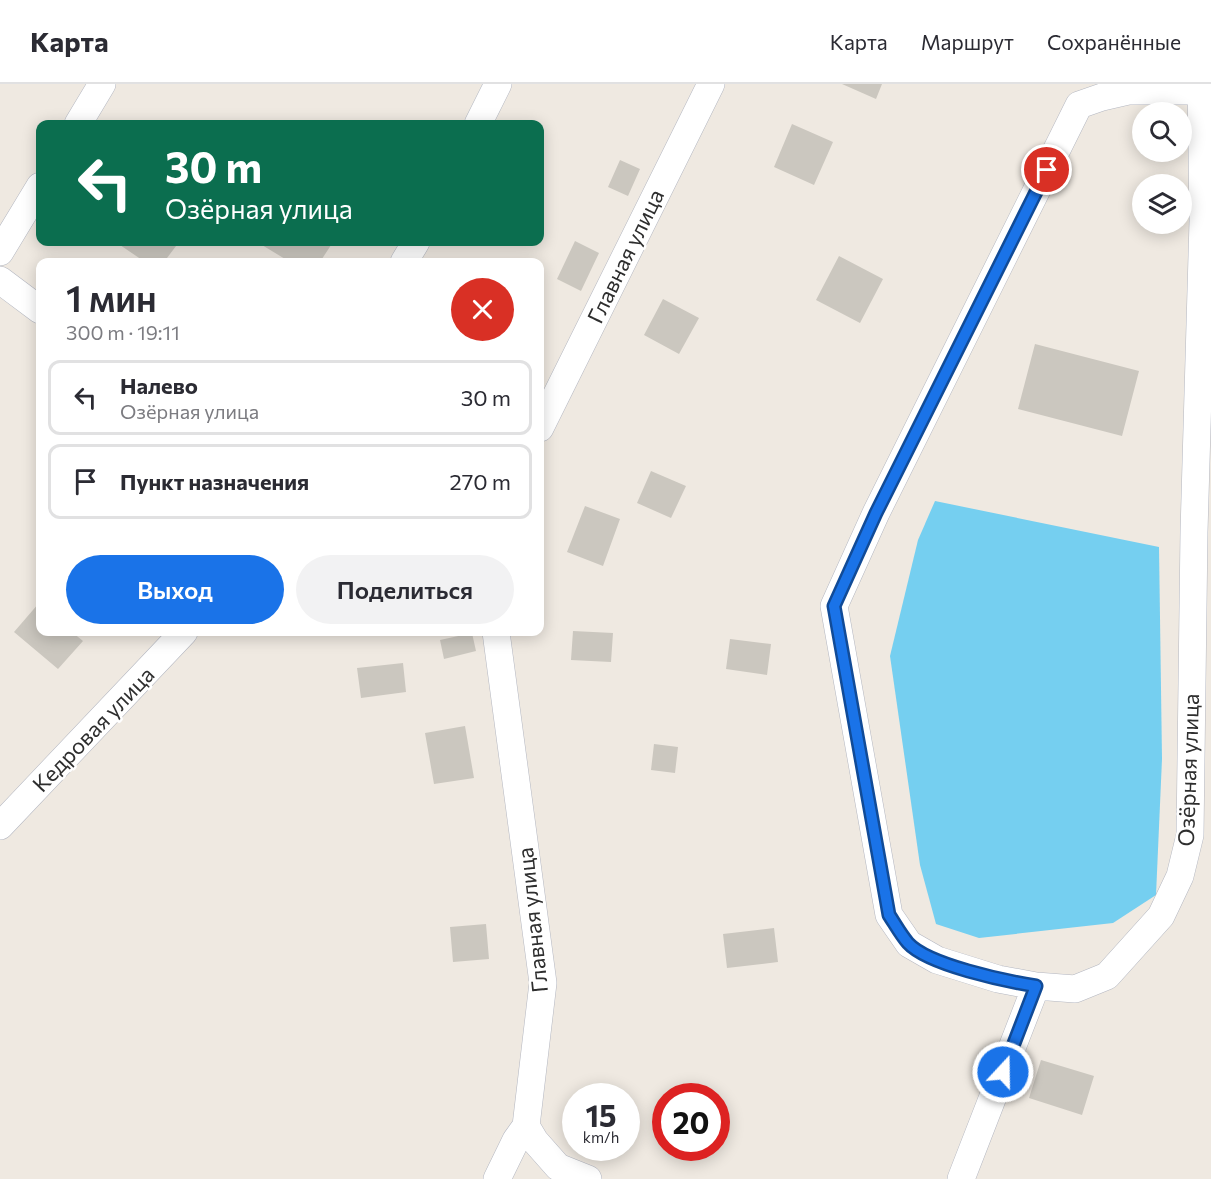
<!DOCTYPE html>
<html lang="ru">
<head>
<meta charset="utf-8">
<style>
  :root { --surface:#fff; --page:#f2f2f3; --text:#2b2b33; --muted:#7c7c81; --line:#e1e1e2; --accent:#1a73e8 }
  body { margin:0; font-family:Commissioner,sans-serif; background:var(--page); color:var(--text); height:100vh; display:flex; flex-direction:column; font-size:22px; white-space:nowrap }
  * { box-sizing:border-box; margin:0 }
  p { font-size:20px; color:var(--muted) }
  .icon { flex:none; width:33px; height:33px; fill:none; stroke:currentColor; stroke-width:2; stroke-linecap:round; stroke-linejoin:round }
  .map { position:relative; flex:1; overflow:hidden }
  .sheet { position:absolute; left:36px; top:174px; width:508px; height:378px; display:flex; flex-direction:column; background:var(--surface); border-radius:12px; box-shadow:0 3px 15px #0003 }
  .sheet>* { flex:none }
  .top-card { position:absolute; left:36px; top:36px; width:508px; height:126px; border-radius:12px; box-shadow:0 3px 15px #0003; background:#0b6e4f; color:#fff; overflow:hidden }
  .tools { position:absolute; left:1132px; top:18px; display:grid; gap:12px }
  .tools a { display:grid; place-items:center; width:60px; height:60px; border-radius:50%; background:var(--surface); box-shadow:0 3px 15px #0003; font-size:30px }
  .speed { position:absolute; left:562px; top:999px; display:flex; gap:12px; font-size:30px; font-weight:700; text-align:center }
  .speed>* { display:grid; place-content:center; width:78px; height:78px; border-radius:50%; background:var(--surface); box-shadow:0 3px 15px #0003; line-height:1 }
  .speed small { font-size:15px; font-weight:400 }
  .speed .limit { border:9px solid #d22; background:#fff; color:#111 }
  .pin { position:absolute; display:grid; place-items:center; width:51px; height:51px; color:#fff; margin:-26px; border:3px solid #fff; border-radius:50%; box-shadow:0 2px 6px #0007 }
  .me { position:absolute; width:66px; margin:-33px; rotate:21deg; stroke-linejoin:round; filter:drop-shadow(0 0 4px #0008) }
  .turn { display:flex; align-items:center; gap:21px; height:126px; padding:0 30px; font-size:27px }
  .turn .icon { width:78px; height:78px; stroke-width:2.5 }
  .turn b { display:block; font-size:42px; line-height:51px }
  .round { display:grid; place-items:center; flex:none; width:63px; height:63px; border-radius:32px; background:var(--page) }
  .headline { display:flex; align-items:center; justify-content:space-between; height:102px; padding:0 30px }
  h1 { font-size:36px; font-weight:600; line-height:45px }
  .primary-button { display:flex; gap:12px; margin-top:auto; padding:12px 30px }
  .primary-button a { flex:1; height:69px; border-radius:36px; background:var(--accent); color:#fff; font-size:24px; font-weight:600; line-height:69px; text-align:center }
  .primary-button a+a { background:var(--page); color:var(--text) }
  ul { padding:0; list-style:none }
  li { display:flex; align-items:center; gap:18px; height:75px; margin:0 12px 9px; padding:0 18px; border:3px solid var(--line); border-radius:12px }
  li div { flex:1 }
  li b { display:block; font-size:22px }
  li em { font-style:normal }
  header { display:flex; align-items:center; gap:36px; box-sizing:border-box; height:84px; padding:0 30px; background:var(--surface); border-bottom:2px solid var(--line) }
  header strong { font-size:28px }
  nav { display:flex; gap:33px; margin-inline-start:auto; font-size:21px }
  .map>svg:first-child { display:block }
  .water { fill:#75cff0 }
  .building { fill:#cbc7bf }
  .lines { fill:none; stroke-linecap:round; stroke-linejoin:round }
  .minor-casing { stroke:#b4b7c1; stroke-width:28 }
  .minor { stroke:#fff; stroke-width:27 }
  .route-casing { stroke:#114b97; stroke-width:15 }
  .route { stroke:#1a73e8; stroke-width:10 }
  .labels { text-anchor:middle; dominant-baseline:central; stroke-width:5; stroke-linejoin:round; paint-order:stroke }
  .street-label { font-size:22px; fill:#2e2e2e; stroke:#fff }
</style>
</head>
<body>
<header>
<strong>Карта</strong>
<nav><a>Карта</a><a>Маршрут</a><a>Сохранённые</a></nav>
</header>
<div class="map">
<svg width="1211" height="1095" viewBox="0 0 1211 1095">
  <rect width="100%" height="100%" fill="#efe9e1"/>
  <path class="water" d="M935,417l224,46 3,212 -6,136 -43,28 -134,15 -43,-14 -16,-59 -30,-209 28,-116z"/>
  <path class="building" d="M842,0h40l-6,15z
    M792,40l41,18 -19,43 -40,-18z
    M620,76l20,9 -12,27 -20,-9z
    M575,157l24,12 -18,38 -24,-12z
    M123,158h56l-15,20h-19l-25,-17z
    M257,158h76l-13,20h-30z
    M839,172l44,23 -23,44 -44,-23z
    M663,215l36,19 -20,36 -35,-19z
    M1035,260l104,27 -17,65 -104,-27z
    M651,387l35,15 -15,32 -34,-15z
    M585,422l35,13 -17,47 -36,-14z
    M39,519l1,1v28h32l11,9 -25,28 -44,-37z
    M573,547l40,2 -2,29 -40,-2z
    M472,549l4,18 -32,8 -4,-19z
    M730,555l41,5 -4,31 -41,-6z
    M403,579l3,29 -45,6 -4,-30z
    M465,642l9,52 -40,6 -9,-51z
    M654,660l24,3 -3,26 -24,-3z
    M486,840l3,35 -36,3 -3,-35z
    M774,844l4,34 -51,6 -4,-34z
    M1041,976l53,16 -12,39 -53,-17z"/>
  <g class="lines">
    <defs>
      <path id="minor" d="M1201,7h-73l-26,6 -23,8 -203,408 -42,93 55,309 20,29 28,16 61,19 38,7 39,3 32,-13 54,-60 19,-40 10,-41 4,-303 9,-311 -2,-137
        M78,40l24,-40
        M478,40l20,-40
        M0,168l40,-66
        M404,178l12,-20
        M0,196l40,30
        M540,344l171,-344
        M496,548l47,351 -17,143 9,15 23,26 30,12
        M0,742l184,-194
        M497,1095l19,-39 10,-14
        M961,1095l75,-193"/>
    </defs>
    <use href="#minor" class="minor-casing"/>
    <use href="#minor" class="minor"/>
  </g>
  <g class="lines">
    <defs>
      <path id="route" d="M1003,988l33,-86c-31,-5 -108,-21 -128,-43 -7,-8 -13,-19 -19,-28l-55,-309 42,-93 171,-343"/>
    </defs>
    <use href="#route" class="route-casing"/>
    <use href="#route" class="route"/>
  </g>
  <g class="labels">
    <g class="street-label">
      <text transform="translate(625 172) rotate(-64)">Главная улица</text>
      <text transform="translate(93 645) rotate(-46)">Кедровая улица</text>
      <text transform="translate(1188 686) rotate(-88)">Озёрная улица</text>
      <text transform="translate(532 836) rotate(-96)">Главная улица</text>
    </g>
  </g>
</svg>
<div class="tools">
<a><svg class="icon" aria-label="search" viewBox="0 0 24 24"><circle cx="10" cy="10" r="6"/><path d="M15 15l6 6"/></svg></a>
<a><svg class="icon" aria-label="layers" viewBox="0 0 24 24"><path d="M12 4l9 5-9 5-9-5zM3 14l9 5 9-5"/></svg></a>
</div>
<div class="speed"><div>15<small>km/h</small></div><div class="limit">20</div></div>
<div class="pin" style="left:1047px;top:86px;background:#d93025"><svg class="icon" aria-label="arrive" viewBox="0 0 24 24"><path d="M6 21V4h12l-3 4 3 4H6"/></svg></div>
<svg class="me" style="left:1003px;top:988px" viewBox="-20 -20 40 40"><circle r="17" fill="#1a73e8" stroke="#fff" stroke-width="3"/><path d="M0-11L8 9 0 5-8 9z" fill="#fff"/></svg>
<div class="top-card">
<div class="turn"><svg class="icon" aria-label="left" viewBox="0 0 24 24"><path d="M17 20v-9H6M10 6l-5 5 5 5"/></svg><div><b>30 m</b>Озёрная улица</div></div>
</div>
<section class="sheet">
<div class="headline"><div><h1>1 мин</h1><p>300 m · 19:11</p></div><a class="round" style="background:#d93025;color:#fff"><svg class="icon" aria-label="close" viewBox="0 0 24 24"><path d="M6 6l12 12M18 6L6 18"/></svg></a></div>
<ul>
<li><svg class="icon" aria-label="left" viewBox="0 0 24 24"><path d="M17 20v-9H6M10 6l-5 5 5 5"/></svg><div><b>Налево</b><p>Озёрная улица</p></div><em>30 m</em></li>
<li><svg class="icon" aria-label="arrive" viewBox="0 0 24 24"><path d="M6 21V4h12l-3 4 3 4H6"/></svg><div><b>Пункт назначения</b></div><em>270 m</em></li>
</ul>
<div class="primary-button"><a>Выход</a><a>Поделиться</a></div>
</section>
</div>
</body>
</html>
